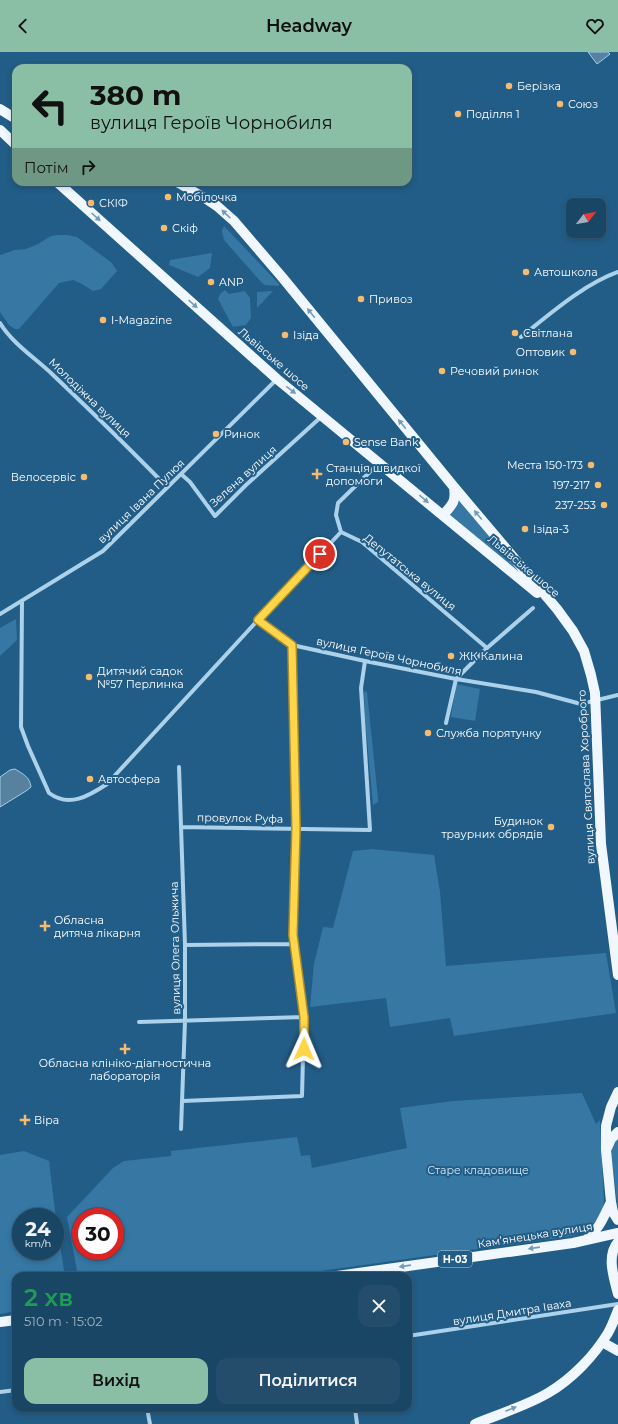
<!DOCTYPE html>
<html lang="uk">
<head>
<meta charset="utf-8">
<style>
  :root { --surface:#1a4665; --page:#234d6b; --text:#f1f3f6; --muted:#9fb1bf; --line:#385e79; --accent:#8abfa5 }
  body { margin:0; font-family:Montserrat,sans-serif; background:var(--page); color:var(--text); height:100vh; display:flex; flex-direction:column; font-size:15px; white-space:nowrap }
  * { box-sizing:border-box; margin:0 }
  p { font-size:13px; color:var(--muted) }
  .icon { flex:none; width:22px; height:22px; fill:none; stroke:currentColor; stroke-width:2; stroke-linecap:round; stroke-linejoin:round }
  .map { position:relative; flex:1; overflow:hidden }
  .panel { position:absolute; left:12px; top:1220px; width:400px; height:140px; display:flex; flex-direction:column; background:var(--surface); border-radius:12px; box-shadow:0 2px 6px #0003,0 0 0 1px var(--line) }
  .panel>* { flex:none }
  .guide { position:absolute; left:12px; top:12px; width:400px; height:122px; border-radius:12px; box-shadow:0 2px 6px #0003,0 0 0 1px var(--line); background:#8abfa5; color:#111; overflow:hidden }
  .needle { width:26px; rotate:59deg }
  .controls { position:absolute; left:566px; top:146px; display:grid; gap:8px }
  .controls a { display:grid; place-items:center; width:40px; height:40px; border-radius:8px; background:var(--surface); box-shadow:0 2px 6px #0003,0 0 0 1px var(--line); font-size:20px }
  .speed { position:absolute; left:12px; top:1156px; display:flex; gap:8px; font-size:20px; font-weight:700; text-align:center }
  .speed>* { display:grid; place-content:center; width:52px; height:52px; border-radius:50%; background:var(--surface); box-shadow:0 2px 6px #0003,0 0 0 1px var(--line); line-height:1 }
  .speed small { font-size:10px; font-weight:400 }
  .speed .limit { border:6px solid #d22; background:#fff; color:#111 }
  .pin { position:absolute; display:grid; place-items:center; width:34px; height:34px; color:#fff; margin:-17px; border:2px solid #fff; border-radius:50%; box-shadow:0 1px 4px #0007 }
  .me { position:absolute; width:44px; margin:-22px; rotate:1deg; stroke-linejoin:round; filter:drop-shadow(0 0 3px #0008) }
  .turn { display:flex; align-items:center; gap:14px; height:84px; padding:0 12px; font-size:18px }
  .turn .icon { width:52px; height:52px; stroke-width:2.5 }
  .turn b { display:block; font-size:28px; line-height:34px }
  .then { display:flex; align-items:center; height:38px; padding:0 12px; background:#0003; gap:8px; font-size:15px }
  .round { display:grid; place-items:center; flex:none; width:42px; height:42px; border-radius:12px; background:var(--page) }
  .overview { display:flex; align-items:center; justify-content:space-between; height:68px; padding:0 12px }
  h1 { font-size:24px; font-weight:600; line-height:30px; color:#1e9e55 }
  .button { display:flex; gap:8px; margin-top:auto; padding:8px 12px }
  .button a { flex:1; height:46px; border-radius:12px; background:var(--accent); color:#111; font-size:16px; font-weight:600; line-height:46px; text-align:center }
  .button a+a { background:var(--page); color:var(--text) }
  header { display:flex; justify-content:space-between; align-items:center; height:52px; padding:0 12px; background:var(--accent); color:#111; font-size:18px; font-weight:600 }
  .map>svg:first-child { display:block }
  .green { fill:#3677a4; fill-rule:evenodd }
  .water { fill:#57819e; stroke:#a0ceeb }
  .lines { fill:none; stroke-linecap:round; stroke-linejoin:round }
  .street { stroke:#acd1ea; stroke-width:4 }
  .primary { stroke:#f0f7fe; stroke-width:10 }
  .oneway { fill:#749bb7 }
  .route-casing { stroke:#a68a30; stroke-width:10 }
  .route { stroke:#ffd54a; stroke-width:7 }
  .poi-dot { fill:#f6bb6e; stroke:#225d87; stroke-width:1.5 }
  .labels { text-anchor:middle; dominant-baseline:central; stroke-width:4; stroke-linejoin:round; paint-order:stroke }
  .shield { fill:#225d87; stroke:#bdcedb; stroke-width:1 }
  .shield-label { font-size:10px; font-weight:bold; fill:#fff }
  .poi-label { font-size:11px; fill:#fff; stroke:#225d87; text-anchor:start }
  .street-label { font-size:11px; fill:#fff; stroke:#225d87 }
  .park-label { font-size:11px; fill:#d1e8f7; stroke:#225d87 }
</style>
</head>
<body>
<header><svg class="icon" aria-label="back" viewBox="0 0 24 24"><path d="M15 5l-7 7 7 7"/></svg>Headway<svg class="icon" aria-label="heart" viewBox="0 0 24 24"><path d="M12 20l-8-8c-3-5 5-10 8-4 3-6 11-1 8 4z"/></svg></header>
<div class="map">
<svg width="618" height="1372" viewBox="0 0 618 1372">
  <rect width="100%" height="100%" fill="#225d87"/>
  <path class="green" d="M224,174l55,58v2l-14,-1 -3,-2 -38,-43 -2,-9z
    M58,183h9l10,2 35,26 5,8 -16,18 -8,2 -11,-7 -9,-4 -14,3 -40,46h-4l-6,-4 -9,-13v-57l15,-5 11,-1 12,-5 13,-8z
    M212,201l-2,15 -12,9 -29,-12 1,-5z
    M225,238l4,4 16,-3 5,7 1,20 -5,7 -13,2 -15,-28 2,-5z
    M271,239h2l-16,17v-16z
    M455,442l102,115 -114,-94z
    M16,567l1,21 -17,16v-28z
    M456,632l24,5 -5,32 -24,-4z
    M365,639l2,1 11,106v4l-5,3 -8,-87 -1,-25z
    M372,797l62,6 6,37 6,74 160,-13 10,60 -162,23 -4,-18 -60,9 -4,-29 -76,9 4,-43 9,-37 10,1 20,-77z
    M582,1041l14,31 4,-4 4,82c-2,17 -17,29 -32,34l-288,40h-206l-11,-59 46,-49 11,-7 47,-5v-5l126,-14 4,19 9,-1 2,13 95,-20 -7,-40 53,-7zM81,1165h34v34h-34z
    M618,1085v72l-7,-56 2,-10z
    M24,1099l25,10 8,66 8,49h-49v35l-16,3v-159zM21,1165h34v34h-34z"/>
  <path class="water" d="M588,0h20l2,2 -13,10z
    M15,717c8,5 15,8 16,18l-5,4 -26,16v-30l10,-7z"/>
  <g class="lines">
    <path class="street" d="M0,271c12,20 35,35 52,51 39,37 78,75 115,113
      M521,285c29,-23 63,-53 97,-65
      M181,422l9,8 25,34 31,-31 75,-68
      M341,480l-5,-17 2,-12 41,-40
      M22,550l-1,125 7,19 21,47c20,15 40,3 58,-9l151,-164 83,-88 21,10 125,106
      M0,562l103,-63 174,-172
      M258,568l34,25 73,16 91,18 80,13 45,12 37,-9
      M446,671l10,-44 31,-31 46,-40
      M179,715l6,178v76l-4,108
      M181,775l189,3 -9,-142 4,-27
      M185,893l109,-1
      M139,970l165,-5
      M182,1049l120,-5 2,-79 -10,-73 -1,-18 3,-98 -4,-183
      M408,1284l210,-32
      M0,1340l16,-2
      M147,1356l3,16
      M355,1356l2,16"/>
    <path class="primary" d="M0,57l16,10
      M0,78l16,15
      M57,130l220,197 260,214
      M177,130l31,18 9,6 17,15 48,56 172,210 103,122 16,22 11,20 7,24 4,18 6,151 17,131
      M443,463c10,-11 13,-13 11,-28
      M618,1040l-7,15 -5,19v24l5,52 2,10 5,8
      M607,1096l4,-9 7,-7
      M586,1188c14,-12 17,-22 25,-38
      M618,1190c-12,14 -4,36 0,52
      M337,1224l236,-33 45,-10
      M0,1270l16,-2
      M602,1290l16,9
      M475,1372c24,-10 51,-18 73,-31 24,-14 46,-37 60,-60 4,-7 7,-15 10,-23"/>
  </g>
  <defs><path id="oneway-solid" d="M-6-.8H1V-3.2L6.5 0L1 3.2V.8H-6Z"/></defs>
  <g class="oneway">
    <use href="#oneway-solid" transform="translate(226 162) rotate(-137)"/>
    <use href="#oneway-solid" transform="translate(96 165) rotate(42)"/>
    <use href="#oneway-solid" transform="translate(193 252) rotate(42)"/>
    <use href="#oneway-solid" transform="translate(311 261) rotate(-129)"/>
    <use href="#oneway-solid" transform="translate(291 338) rotate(38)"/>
    <use href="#oneway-solid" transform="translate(402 372) rotate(-129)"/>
    <use href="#oneway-solid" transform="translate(424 447) rotate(40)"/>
    <use href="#oneway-solid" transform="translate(478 463) rotate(-130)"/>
    <use href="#oneway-solid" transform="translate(534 1196) rotate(172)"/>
    <use href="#oneway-solid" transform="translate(405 1214) rotate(172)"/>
    <use href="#oneway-solid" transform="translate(511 1357) rotate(-22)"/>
  </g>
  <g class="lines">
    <defs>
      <path id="route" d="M304,997v-32l-11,-82 3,-107 -4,-183 -34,-25 62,-66"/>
    </defs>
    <use href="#route" class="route-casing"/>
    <use href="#route" class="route"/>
  </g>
  <g class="poi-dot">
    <circle cx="509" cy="34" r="4"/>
    <circle cx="560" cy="52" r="4"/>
    <circle cx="458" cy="62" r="4"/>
    <circle cx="168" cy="145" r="4"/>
    <circle cx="91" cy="151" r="4"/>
    <circle cx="164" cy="176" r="4"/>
    <circle cx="526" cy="220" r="4"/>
    <circle cx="211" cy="230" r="4"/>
    <circle cx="361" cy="247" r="4"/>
    <circle cx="103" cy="268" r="4"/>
    <circle cx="515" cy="281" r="4"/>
    <circle cx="285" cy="283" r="4"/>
    <circle cx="573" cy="300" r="4"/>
    <circle cx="442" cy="319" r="4"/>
    <circle cx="216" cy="382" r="4"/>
    <circle cx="346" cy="390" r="4"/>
    <circle cx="591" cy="413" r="4"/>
    <path d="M315 416h4v4h4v4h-4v4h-4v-4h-4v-4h4z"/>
    <circle cx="84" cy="425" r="4"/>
    <circle cx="598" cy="433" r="4"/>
    <circle cx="604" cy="453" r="4"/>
    <circle cx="525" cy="477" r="4"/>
    <circle cx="451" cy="604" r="4"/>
    <circle cx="89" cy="625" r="4"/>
    <circle cx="428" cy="681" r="4"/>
    <circle cx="90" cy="727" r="4"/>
    <circle cx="551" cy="775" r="4"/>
    <path d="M43 868h4v4h4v4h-4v4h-4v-4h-4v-4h4z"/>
    <path d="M123 991h4v4h4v4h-4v4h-4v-4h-4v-4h4z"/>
    <path d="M23 1062h4v4h4v4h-4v4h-4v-4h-4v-4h4z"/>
  </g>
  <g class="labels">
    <rect class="shield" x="438" y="1199" width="34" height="16" rx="3"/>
    <g class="shield-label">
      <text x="455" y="1207">Н-03</text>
    </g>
    <g class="poi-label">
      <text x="517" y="34">Берізка</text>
      <text x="568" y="52">Союз</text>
      <text x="466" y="62">Поділля 1</text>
      <text x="176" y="145">Мобілочка</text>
      <text x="99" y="151">СКІФ</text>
      <text x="172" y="176">Скіф</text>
      <text x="534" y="220">Автошкола</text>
      <text x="219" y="230">ANP</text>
      <text x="369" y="247">Привоз</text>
      <text x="111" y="268">I-Magazine</text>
      <text x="523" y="281">Світлана</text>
      <text x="293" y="283">Ізіда</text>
      <text x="565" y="300" text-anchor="end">Оптовик</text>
      <text x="450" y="319">Речовий ринок</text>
      <text x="224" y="382">Ринок</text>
      <text x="354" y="390">Sense Bank</text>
      <text x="583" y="413" text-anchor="end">Места 150-173</text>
      <text x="326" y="416">Станція швидкої<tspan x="326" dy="13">допомоги</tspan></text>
      <text x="76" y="425" text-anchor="end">Велосервіс</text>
      <text x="590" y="433" text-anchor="end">197-217</text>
      <text x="596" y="453" text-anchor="end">237-253</text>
      <text x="533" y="477">Ізіда-3</text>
      <text x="459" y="604">ЖК Калина</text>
      <text x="97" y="619">Дитячий садок<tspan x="97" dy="13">№57 Перлинка</tspan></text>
      <text x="436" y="681">Служба порятунку</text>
      <text x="98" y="727">Автосфера</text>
      <text x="543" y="769" text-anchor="end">Будинок<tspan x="543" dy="13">траурних обрядів</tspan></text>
      <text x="54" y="868">Обласна<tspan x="54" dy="13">дитяча лікарня</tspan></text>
      <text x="125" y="1011" text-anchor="middle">Обласна клініко-діагностична<tspan x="125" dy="13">лабораторія</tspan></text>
      <text x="34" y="1068">Віра</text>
    </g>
    <g class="street-label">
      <text transform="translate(274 307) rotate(41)">Львівське шосе</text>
      <text transform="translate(90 346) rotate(44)">Молодіжна вулиця</text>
      <text transform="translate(243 424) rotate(-42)">Зелена вулиця</text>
      <text transform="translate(141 449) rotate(-44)">вулиця Івана Пулюя</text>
      <text transform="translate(524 514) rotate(40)">Львівське шосе</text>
      <text transform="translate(410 520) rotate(39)">Депутатська вулиця</text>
      <text transform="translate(389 604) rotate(12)">вулиця Героїв Чорнобиля</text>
      <text transform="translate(586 725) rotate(-93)">вулиця Святослава Хороброго</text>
      <text transform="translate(240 766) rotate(1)">провулок Руфа</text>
      <text transform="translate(175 896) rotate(-91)">вулиця Олега Ольжича</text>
      <text transform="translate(535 1183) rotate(-9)">Камʼянецька вулиця</text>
      <text transform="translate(512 1260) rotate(-9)">вулиця Дмитра Іваха</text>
    </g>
    <g class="park-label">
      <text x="478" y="1118">Старе кладовище</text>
    </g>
  </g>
</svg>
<div class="controls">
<a><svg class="needle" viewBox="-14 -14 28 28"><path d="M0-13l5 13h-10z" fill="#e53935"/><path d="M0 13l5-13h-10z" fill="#9fb1bf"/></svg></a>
</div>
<div class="speed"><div>24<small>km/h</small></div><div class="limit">30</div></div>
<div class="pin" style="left:320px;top:502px;background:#d93025"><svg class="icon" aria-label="arrive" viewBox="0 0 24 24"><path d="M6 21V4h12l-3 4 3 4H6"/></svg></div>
<svg class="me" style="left:304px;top:997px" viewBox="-20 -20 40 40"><path d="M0-17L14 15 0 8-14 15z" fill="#ffd54a" stroke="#fff" stroke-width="4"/></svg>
<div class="guide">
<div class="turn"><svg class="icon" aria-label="left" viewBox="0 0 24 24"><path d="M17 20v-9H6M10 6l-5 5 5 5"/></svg><div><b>380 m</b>вулиця Героїв Чорнобиля</div></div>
<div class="then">Потім<svg class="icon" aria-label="right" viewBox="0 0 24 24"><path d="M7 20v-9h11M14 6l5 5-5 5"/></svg></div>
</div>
<section class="panel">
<div class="overview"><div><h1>2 хв</h1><p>510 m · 15:02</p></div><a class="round"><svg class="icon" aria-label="close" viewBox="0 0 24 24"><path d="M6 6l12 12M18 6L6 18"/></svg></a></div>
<div class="button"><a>Вихід</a><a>Поділитися</a></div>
</section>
</div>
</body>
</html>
